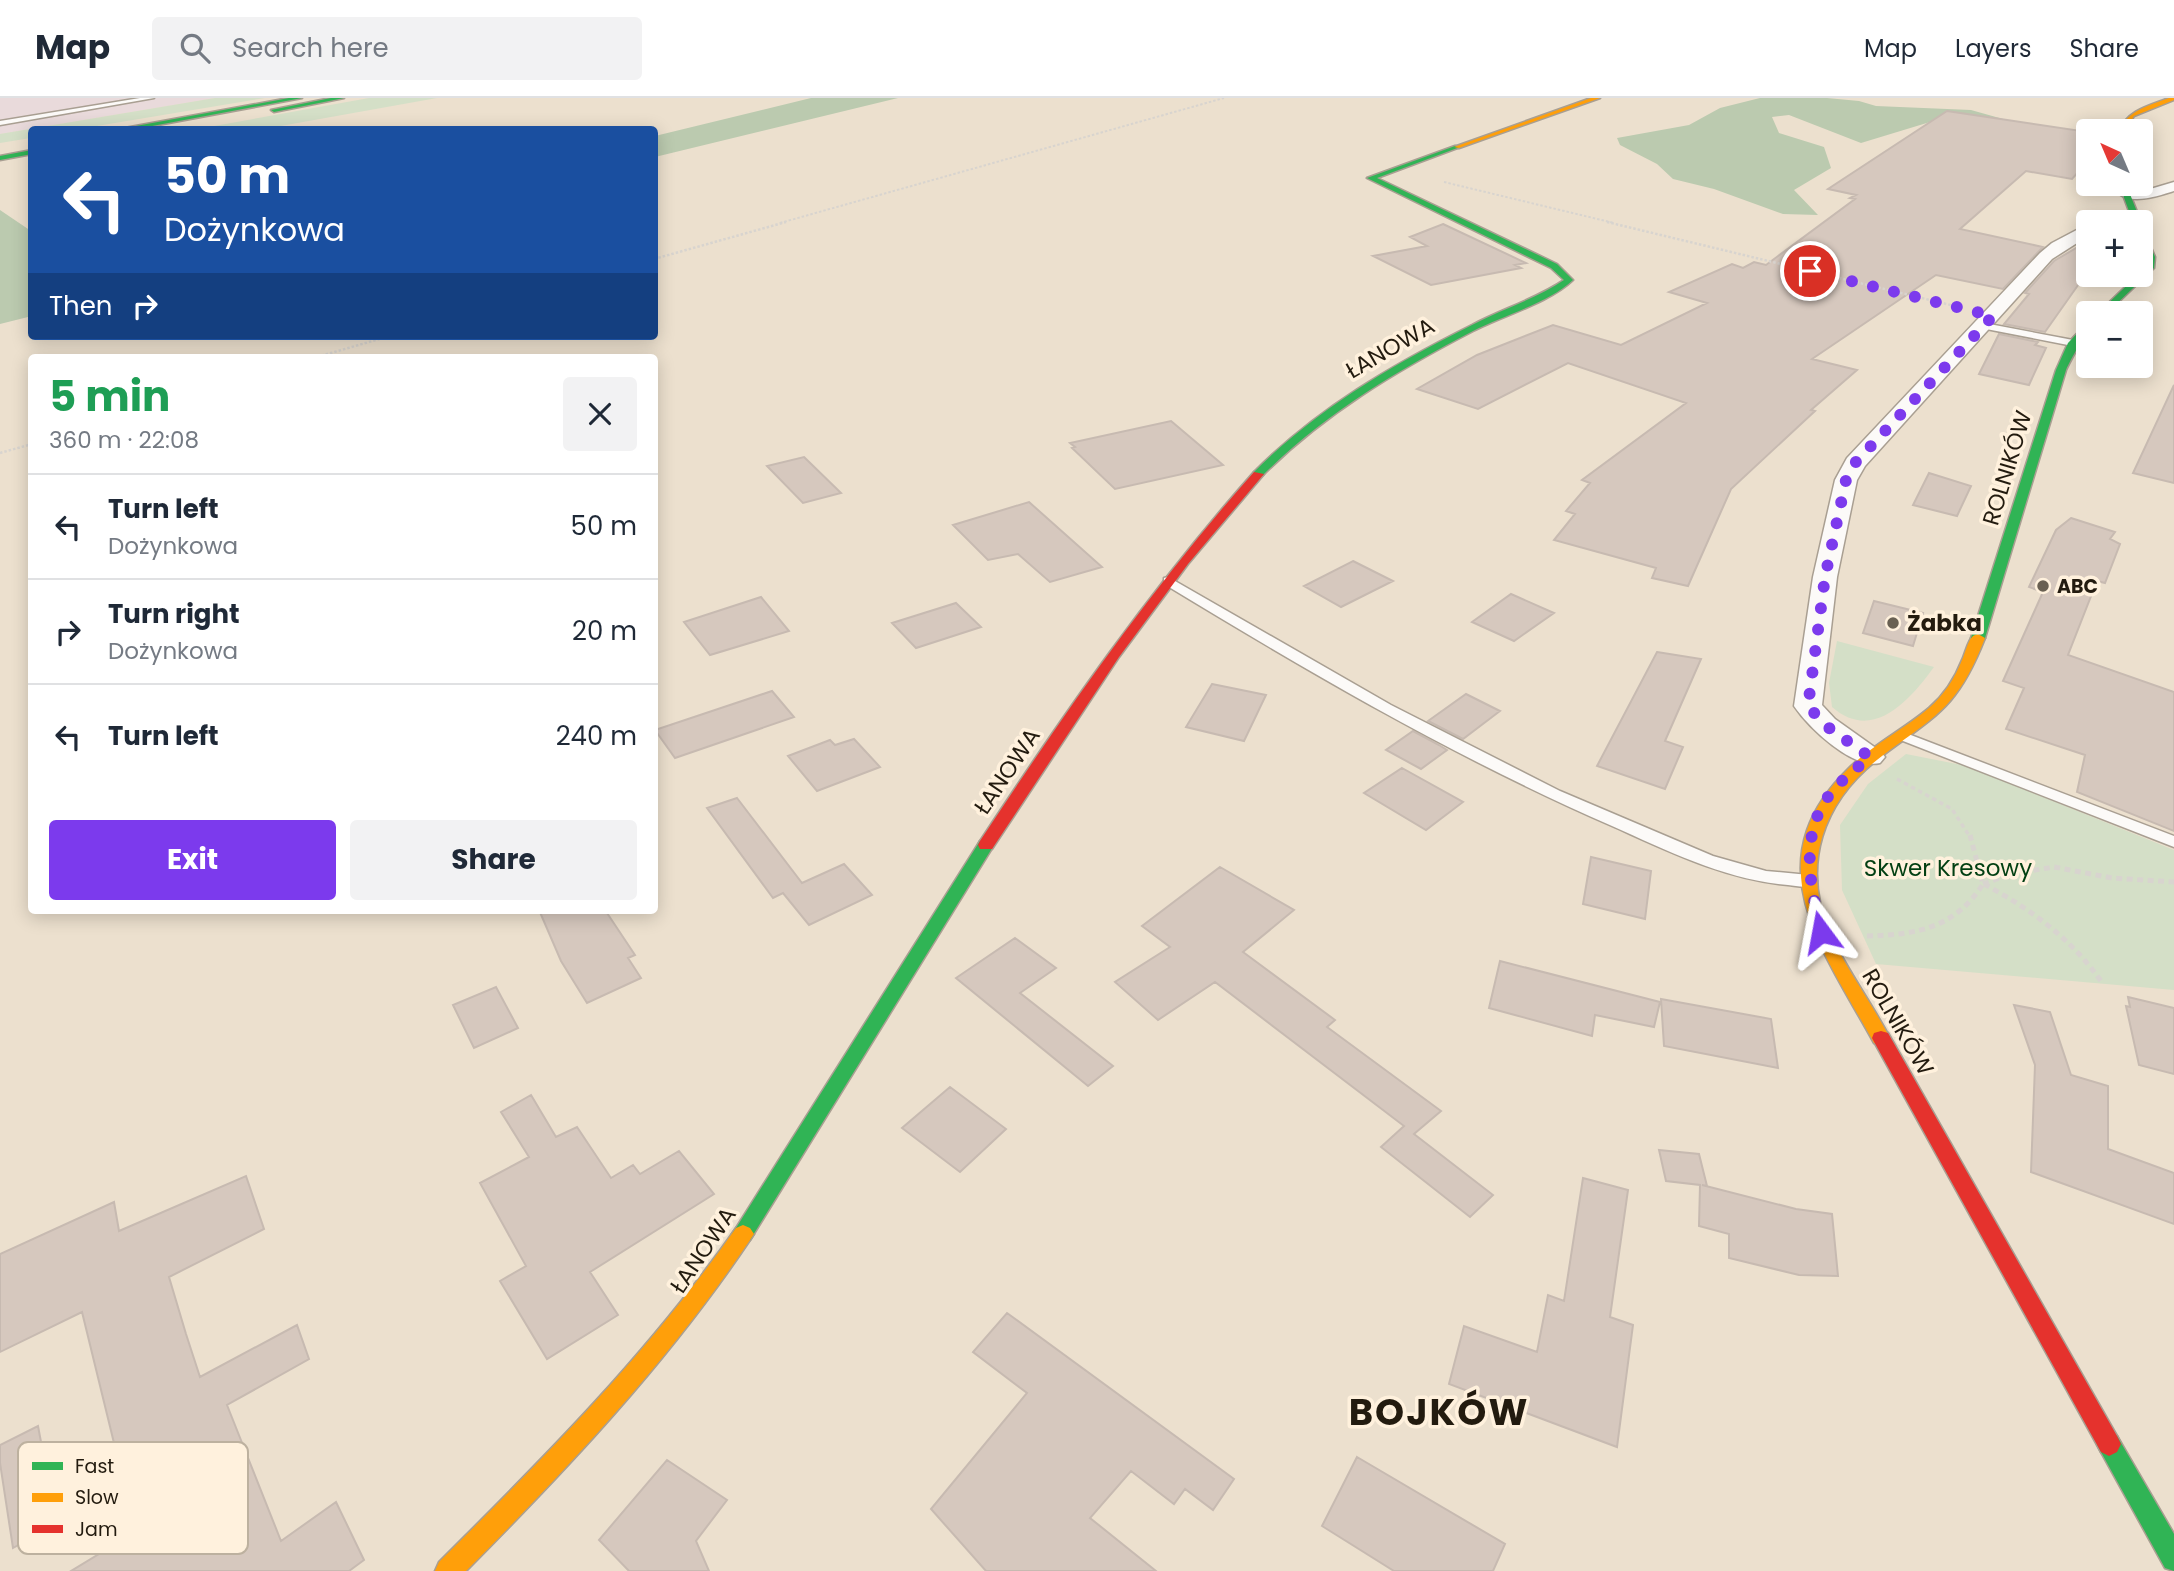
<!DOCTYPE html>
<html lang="en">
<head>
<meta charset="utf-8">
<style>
  :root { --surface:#fff; --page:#f2f2f3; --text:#1f2937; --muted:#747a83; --line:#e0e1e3; --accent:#7c3aed }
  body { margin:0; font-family:Poppins,sans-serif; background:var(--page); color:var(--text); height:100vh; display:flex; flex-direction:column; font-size:26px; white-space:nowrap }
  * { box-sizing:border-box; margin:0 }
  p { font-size:23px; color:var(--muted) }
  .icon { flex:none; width:38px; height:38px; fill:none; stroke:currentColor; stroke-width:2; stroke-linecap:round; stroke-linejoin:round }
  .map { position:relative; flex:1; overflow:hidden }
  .side { position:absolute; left:28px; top:256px; width:630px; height:560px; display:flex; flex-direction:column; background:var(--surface); border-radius:7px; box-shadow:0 4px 18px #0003 }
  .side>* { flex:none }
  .guide { position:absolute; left:28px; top:28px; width:630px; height:214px; border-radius:7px; box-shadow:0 4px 18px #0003; background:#1a4fa0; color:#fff; overflow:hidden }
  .needle { width:46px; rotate:316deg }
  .fabs { position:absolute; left:2076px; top:21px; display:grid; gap:14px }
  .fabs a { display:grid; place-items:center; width:77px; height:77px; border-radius:7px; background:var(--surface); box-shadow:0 4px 18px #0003; font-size:35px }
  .pin { position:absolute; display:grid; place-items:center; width:60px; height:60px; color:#fff; margin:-30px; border:4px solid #fff; border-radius:50%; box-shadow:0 2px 7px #0007 }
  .me { position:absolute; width:77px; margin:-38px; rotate:347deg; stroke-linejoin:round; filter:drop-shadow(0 0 5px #0008) }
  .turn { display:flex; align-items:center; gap:24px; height:147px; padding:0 21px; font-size:32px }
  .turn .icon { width:91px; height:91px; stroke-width:2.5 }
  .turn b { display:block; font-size:49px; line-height:60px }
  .then { display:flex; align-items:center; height:66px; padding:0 21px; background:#0003; gap:14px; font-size:26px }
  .round { display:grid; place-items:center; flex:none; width:74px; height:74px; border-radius:7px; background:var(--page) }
  .summary { display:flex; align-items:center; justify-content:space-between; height:119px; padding:0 21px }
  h1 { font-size:42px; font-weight:700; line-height:52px; color:#1e9e55 }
  .primary-button { display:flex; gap:14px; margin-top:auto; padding:14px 21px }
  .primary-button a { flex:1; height:80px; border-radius:7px; background:var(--accent); color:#fff; font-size:28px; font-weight:700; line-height:80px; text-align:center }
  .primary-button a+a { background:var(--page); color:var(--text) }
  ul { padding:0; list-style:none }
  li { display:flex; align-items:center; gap:21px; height:105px; padding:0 21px; border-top:2px solid var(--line) }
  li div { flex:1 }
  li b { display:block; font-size:26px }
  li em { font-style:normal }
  header { display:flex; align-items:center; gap:42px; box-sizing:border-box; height:98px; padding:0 35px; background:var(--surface); border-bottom:2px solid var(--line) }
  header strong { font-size:33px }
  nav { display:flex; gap:38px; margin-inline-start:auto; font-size:24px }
  .search { width:490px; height:63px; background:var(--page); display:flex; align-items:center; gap:18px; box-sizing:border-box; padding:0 24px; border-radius:7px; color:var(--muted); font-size:26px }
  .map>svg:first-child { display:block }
  .industrial { fill:#e9dadb }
  .green { fill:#d4dfc7 }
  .forest { fill:#bbcaaf }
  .building { fill:#d6c8be; stroke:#c7bab1; stroke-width:2 }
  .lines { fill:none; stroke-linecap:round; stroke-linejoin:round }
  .lane-casing { stroke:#a99f92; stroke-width:3 }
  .street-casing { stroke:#a99f92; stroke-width:3 }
  .fast-casing { stroke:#a99f92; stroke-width:3 }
  .slow-casing { stroke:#a99f92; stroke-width:3 }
  .jam-casing { stroke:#a99f92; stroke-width:3 }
  .path-far3 { stroke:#d8d4cf; stroke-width:2; stroke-dasharray:2.5 2; stroke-linecap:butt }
  .path-far2 { stroke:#d8d4cf; stroke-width:2.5; stroke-dasharray:2.5 2; stroke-linecap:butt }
  .path-far1 { stroke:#d8d4cf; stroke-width:3.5; stroke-dasharray:4.5 3.5; stroke-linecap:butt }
  .path { stroke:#d8d4cf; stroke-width:5; stroke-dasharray:6 4.5; stroke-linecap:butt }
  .lane { fill:#fcfaf8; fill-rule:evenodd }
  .street { fill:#fcfaf8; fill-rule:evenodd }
  .fast { fill:#30b455; fill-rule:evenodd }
  .slow { fill:#ff9f0a; fill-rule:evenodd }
  .jam { fill:#e5322d; fill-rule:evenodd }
  .route { stroke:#7c3aed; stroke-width:12; stroke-dasharray:0 21.6 }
  .poi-dot { fill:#696052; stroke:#fff1dd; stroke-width:2.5 }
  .labels { text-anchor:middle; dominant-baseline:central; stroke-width:7; stroke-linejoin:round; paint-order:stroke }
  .far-poi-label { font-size:19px; font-weight:bold; fill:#231b0f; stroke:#fff1dd; text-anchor:start }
  .street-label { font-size:23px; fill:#231b0f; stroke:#fff1dd }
  .poi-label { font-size:23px; font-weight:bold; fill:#231b0f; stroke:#fff1dd; text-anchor:start }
  .park-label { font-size:23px; fill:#023f12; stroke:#fff1dd }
  .near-district-label { font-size:37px; font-weight:bold; letter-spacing:2px; fill:#231b0f; stroke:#fff1dd }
  .key { fill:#fff1dd; stroke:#bdb19f; stroke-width:2 }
  .key-label { font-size:19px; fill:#231b0f }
</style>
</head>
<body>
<header>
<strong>Map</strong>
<div class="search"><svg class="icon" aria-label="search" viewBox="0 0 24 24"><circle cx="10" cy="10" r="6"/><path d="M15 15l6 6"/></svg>Search here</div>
<nav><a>Map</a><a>Layers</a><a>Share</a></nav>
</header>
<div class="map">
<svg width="2174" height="1473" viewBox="0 0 2174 1473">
  <rect width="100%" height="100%" fill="#ece0ce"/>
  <path class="industrial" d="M0,0h215l-215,36z"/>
  <path class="green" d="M215,0h50l-186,31 -47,1 -1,8 -31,5v-9z
    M369,0h68l-173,31 -72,1z
    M1837,543l97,26c-24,33 -61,76 -102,40l-3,-24z
    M1906,656l61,12 207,84v140l-298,-26 -34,-74 -2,-65 28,-41z"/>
  <path class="forest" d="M811,0h87l-243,59v-21z
    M1760,0h67l32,3 17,5 95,4 32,9 -9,6 -64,-3 -69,21 -72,-28 -17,2 7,16 45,14 7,21 -37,22 24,25 -35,-1 -69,-25 -41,-10 -16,-15 -37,-19 -3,-7 72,-13 31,-17z
    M0,112l31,21 1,85 -32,8z"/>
  <path class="building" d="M1947,13l141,21v29l-16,18 -46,-8 -66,58 83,18 -40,42 -67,-14 -124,84 45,11 -46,40 4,1 -84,78 -43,97 -36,-8 4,-10 -102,-28 21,-26 -9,-3 24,-28 -8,-3 104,-77 -118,-40 -90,46 -61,-20 60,-34 76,-30 68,20 86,-42 -38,-11 63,-28 11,4 11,-6 12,3 89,-66 -5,-1 6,-3 -28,-6z
    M1443,126l83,39 -11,2 6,3 -90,17 -58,-29 54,-10 -17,-9z
    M2088,143v30l-43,61 -41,-8 25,-30 -4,-1 29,-32z
    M1999,236l39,8 -3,3 11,3 -17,37 -50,-11z
    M2174,287v98l-41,-10z
    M1171,323l52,44 -108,24 -43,-41 3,-1 -5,-4z
    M804,359l37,36 -38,10 -36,-37z
    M1929,375l42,13 -14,30 -44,-11z
    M1029,404l73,65 -52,15 -32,-28 -30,6 -35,-35z
    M2071,420l44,14 -5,7 10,5 -15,39 -8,-2 -29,74 106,37v139l-97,-39 8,-37 -79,-26 18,-41 -21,-7 40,-89 -14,-5 27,-57z
    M1353,463l40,20 -52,26 -37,-21z
    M1511,496l43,19 -40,28 -42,-19z
    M761,499l28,34 -79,24 -26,-33z
    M1874,503l49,12 -10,33 -50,-13z
    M956,505l25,24 -65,21 -24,-25z
    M1657,554l44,7 -36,82 18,6 -18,42 -68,-23z
    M1212,586l54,11 -22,46 -58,-14z
    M772,593l22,26 -119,41 -20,-28z
    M1466,596l34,17 -37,28 -35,-18z
    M1413,633l26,14 8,5 -26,19 -35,-19z
    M854,641l26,28 -63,24 -29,-35 42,-16 5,5z
    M1402,670l61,34 -37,28 -62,-37z
    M737,700l65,85 42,-19 28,31 -63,30 -26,-32 -10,5 -66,-90z
    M1591,759l60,14 -6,48 -62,-15z
    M1220,769l74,43 -51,42 92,68 -8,7 114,84 -27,23 79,61 -23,22 -89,-70 23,-21 -189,-144 -57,38 -43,-38 55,-35 -28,-21z
    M539,812h66l30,45 -7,3 13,20 -54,25 -26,-42z
    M1015,840l41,30 -36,25 93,73 -25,20 -132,-108z
    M1500,863l160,41 -6,25 -59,-12 -3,21 -103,-28z
    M496,889l22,41 -44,20 -21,-43z
    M2128,899l46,11v66l-35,-9 -13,-59 4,1z
    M1661,901l110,20 7,49 -114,-22z
    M2014,907l36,7 21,63 37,11v63l66,24v51l-143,-52 4,-107z
    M950,989l56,42 -46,43 -58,-44z
    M531,997l25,42 21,-10 34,51 22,-13 7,9 39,-23 35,43 -124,78 28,43 -71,44 -47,-78 26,-15 -46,-83 49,-26 -28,-45z
    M1659,1052l40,4 8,32 -5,-1 94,24 36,5 6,62 -39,-1 -70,-17v-24l-30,-8 1,-41 -34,-4z
    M246,1078l18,53 -95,48 17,57 14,43 97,-52 12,34 -82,46 54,136 55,-39 28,58 -15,11h-278l64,-39 -10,-44 -43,-176 -82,40v-98l114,-52 5,29z
    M1583,1080l45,12 -18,127 23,8 -16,122 -168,-63 15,-58 73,26 11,-57 16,6z
    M1007,1215l227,166 -21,31 -28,-21 -11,15 -43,-33 -41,47 66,53h-170l-55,-62 96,-116 -54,-41z
    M38,1328l6,32 7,-3 12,65 -50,28 -13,-85v-18z
    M1357,1359l148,87 -12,27h-99l-72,-45z
    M667,1362l60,40 -31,41 13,30h-80l-30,-31z"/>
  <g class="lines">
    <defs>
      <path id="lane" d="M140,0h14l-154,27v-4z
        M1984,225l89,17 5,3 -5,3 -92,-18 -2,-2z
        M1168,479l223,128 169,86 153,65 53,15 43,4 8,6c-6,9 -19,5 -29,4 -62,-5 -120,-34 -176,-59 -156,-68 -303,-154 -448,-242v-6z
        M1903,634l271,104v11l-276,-108 -2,-3z"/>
      <path id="street" d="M2174,84v9c-16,5 -42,14 -56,2l7,-4 22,1z
        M2135,116l8,5 -3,3h-46l8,-5z
        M2088,126v12l-36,23 -187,207 -8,14 -20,97 -15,128 13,14 45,32 5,6 -5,6c-27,7 -71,-35 -86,-57l19,-129 22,-97 12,-22 193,-205 12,-10z"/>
      <path id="fast" d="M289,0h13l-171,32h-17z
        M331,0h13l-70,14 -3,-2z
        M1455,48l5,1 -83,31 180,86 16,16c-24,23 -69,35 -100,51 -77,40 -149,83 -211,145h-8v-4c64,-64 138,-107 218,-147 30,-16 64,-26 92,-45l-13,-12 -184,-90z
        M32,52v4l-32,6v-4z
        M2119,86h7l15,38 -1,1 -7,-1z
        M2140,131l4,2 11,26 -1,11 -47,45h-9l48,-46c1,-13 -6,-24 -6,-38z
        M2088,224c0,10 -17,36 -22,48l-81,268 -2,3h-10l-2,-3 85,-268 12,-27z
        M986,742l8,5 -244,395 -7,3 -7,-3 -4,-6 4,-6 244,-387z
        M2109,1334l8,4 57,98v37l-9,-3 -64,-116 -4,-8 4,-8z"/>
      <path id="slow" d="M1591,0h9l-141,50 -5,-1z
        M2169,0h5v2l-40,16 -9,15h-6c9,-21 29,-25 50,-33z
        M1978,536l7,4c-27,69 -47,76 -103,118 -60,45 -82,110 -51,180 17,35 41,68 59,102l-2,5 -7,2 -7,-2c-50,-92 -122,-180 -26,-274 24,-24 55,-39 81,-61 15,-13 26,-30 33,-48 3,-6 6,-20 11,-24 1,-1 3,-1 5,-2z
        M743,1127l7,3 4,6 -4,6c-82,122 -181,227 -284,331h-31l4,-9c107,-106 211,-211 297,-334z"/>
      <path id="jam" d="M1254,374l10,2 -76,90 -69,93 -127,192h-12l-2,-4 2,-4c85,-129 172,-254 274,-369z
        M1881,933l7,2 229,403 4,8 -4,8 -8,4 -8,-4 -229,-414 2,-5z"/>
    </defs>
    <use href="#lane" class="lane-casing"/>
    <use href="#street" class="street-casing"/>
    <use href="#fast" class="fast-casing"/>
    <use href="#slow" class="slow-casing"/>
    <use href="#jam" class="jam-casing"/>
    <path class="path-far3" d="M1444,84l170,41
      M780,125l444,-125"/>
    <path class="path-far2" d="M1607,124l352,85
      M654,161l132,-37
      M317,259l73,-21
      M0,355l32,-9"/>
    <path class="path-far1" d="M1897,681l55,30 18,28"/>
    <path class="path" d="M1983,786l28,-10 43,-7 58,11 62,4
      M1984,786c48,26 88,55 119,100
      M1867,838c49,-1 88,-8 116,-52l-13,-49"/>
    <use href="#lane" class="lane"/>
    <use href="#street" class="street"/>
    <use href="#fast" class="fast"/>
    <use href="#slow" class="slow"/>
    <use href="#jam" class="jam"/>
  </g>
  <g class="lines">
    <path class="route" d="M1810,173l183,45 -138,147 -9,17 -21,97 -17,129 17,19 45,32c-17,14 -39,31 -49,51 -20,40 -9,84 0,124"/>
  </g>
  <g class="poi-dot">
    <circle cx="2043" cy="488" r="7"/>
    <circle cx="1893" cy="525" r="7"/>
  </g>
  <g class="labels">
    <g class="far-poi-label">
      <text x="2057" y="488">ABC</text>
    </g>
    <g class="street-label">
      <text transform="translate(1390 250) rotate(-30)">ŁANOWA</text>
      <text transform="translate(2007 370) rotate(-73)">ROLNIKÓW</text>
      <text transform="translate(1007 673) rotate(-56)">ŁANOWA</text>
      <text transform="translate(1898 924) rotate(60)">ROLNIKÓW</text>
      <text transform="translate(703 1152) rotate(-56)">ŁANOWA</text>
    </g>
    <g class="poi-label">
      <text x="1907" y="525">Żabka</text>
    </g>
    <g class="park-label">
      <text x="1948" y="770">Skwer Kresowy</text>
    </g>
    <g class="near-district-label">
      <text x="1439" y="1314">BOJKÓW</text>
    </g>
  </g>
  <rect x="18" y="1344" width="230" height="112" rx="10" class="key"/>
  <rect x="32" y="1364" width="31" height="8" fill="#30b455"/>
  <rect x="32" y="1395" width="31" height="9" fill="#ff9f0a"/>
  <rect x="32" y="1427" width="31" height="8" fill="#e5322d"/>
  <g class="key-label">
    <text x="75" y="1375">Fast</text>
    <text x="75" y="1406">Slow</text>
    <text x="75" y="1438">Jam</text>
  </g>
</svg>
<div class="fabs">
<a><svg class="needle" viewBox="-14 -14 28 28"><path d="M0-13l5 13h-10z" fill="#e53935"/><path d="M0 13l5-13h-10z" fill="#747a83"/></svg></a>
<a>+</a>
<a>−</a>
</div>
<div class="pin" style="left:1810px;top:173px;background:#d93025"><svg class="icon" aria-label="arrive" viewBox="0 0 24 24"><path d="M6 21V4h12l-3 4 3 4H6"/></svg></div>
<svg class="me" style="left:1821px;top:834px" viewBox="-20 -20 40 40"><path d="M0-17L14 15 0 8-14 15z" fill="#7c3aed" stroke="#fff" stroke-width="4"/></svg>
<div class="guide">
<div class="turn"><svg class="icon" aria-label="left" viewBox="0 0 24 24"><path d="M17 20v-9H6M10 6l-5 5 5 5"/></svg><div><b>50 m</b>Dożynkowa</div></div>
<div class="then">Then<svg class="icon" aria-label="right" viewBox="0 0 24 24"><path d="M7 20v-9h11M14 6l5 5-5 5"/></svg></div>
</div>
<section class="side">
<div class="summary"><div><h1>5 min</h1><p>360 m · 22:08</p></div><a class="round"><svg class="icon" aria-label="close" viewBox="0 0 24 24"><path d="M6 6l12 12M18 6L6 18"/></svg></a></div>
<ul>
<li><svg class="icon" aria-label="left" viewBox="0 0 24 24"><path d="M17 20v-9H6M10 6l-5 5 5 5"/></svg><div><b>Turn left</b><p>Dożynkowa</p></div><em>50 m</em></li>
<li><svg class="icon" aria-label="right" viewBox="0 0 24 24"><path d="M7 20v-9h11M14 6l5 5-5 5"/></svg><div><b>Turn right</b><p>Dożynkowa</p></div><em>20 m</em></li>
<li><svg class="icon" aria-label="left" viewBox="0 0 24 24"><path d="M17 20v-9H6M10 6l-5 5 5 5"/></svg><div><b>Turn left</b></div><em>240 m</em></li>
</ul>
<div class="primary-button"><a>Exit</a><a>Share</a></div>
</section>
</div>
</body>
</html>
